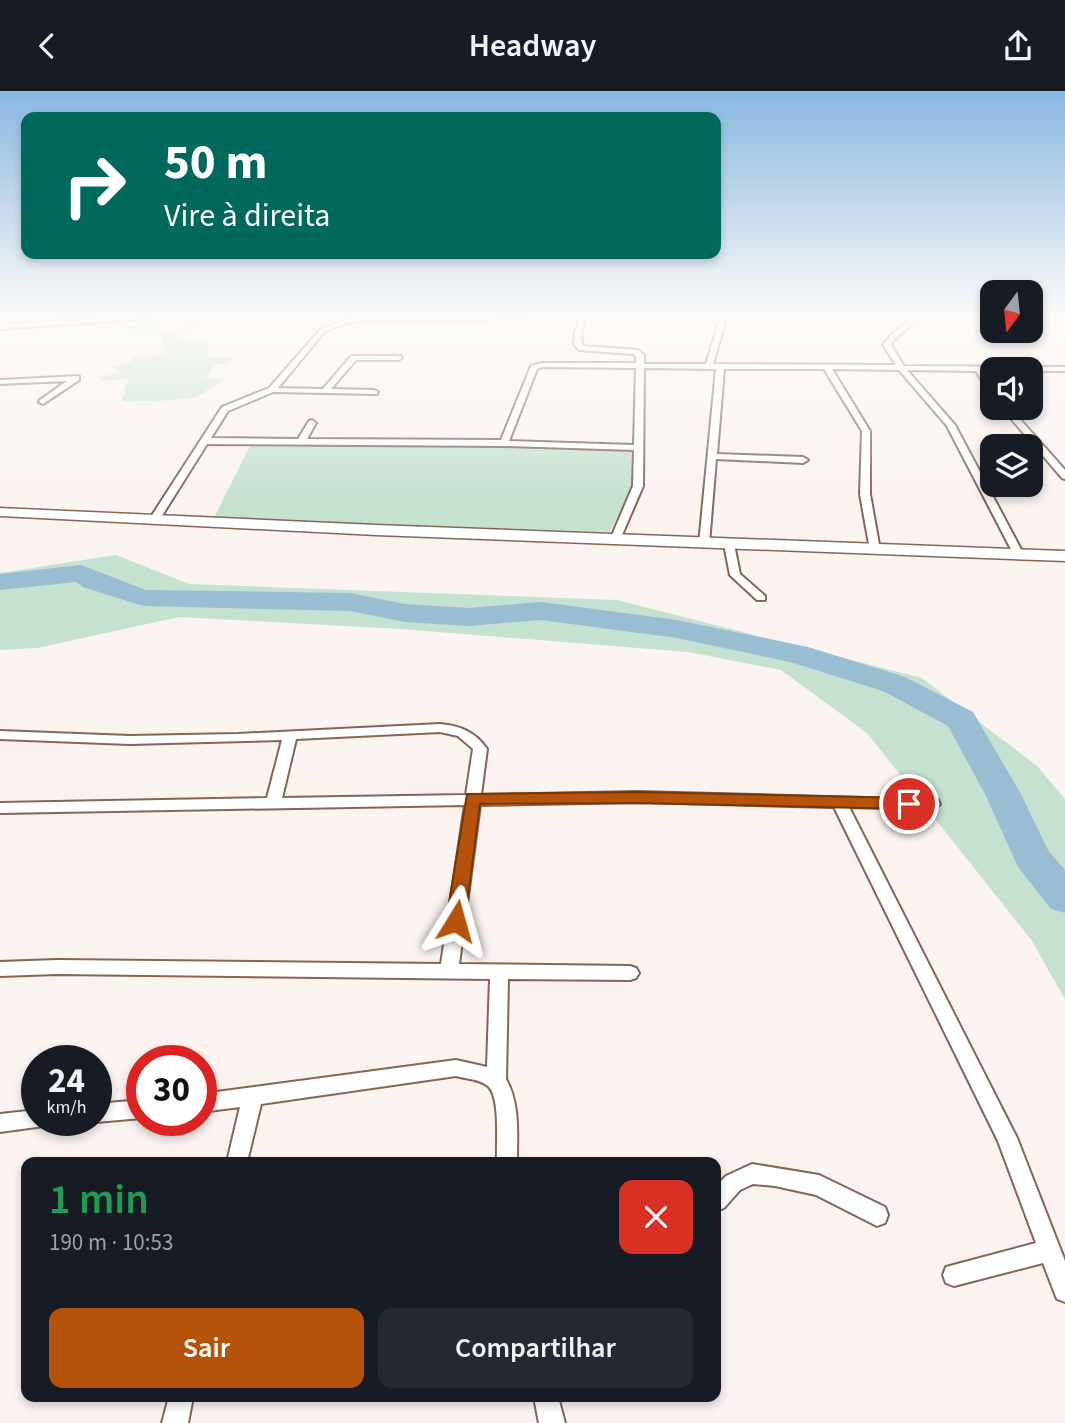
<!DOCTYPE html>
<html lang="pt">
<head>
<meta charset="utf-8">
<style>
  :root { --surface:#171b24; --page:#242831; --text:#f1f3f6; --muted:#9ea1a6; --accent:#b45309 }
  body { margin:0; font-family:"Source Sans 3",sans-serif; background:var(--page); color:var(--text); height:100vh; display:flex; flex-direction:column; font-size:26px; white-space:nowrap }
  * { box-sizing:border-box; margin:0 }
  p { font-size:23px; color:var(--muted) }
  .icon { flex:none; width:38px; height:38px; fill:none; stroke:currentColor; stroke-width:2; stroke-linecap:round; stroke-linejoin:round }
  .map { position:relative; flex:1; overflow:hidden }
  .sheet { position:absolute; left:21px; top:1066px; width:700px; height:245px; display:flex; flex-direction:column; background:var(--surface); border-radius:14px; box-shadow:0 4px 10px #0003 }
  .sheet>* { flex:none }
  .banner { position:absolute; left:21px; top:21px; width:700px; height:147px; border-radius:14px; box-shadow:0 4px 10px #0003; background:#00695c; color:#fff; overflow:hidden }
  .needle { width:46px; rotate:195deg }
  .fabs { position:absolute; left:980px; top:189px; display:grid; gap:14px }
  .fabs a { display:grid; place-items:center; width:63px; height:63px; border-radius:14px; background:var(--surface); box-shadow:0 4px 10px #0003; font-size:35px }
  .speed { position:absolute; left:21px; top:954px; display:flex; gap:14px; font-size:35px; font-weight:700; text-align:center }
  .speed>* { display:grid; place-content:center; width:91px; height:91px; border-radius:50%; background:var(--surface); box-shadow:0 4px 10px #0003; line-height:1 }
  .speed small { font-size:18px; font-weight:400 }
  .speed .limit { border:10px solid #d22; background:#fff; color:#111 }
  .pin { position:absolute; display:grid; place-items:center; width:60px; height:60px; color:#fff; margin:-30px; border:4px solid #fff; border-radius:50%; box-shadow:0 2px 7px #0007 }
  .me { position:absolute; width:77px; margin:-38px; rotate:8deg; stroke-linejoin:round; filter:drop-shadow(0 0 5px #0008) }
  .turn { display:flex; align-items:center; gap:24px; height:147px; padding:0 28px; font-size:32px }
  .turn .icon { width:91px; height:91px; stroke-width:2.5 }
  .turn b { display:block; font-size:49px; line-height:60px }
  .round { display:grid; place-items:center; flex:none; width:74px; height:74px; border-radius:14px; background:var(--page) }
  .summary { display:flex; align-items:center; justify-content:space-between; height:119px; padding:0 28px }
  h1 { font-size:42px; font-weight:600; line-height:52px; color:#1e9e55 }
  .cta { display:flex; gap:14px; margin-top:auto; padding:14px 28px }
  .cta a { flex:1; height:80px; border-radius:14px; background:var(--accent); color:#fff; font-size:28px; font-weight:600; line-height:80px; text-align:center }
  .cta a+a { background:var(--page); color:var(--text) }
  header { display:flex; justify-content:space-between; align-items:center; height:91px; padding:0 28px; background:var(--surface); font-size:32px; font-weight:600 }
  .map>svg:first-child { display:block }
  .green { fill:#c5e1d0 }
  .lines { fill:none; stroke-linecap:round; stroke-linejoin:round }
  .river { fill:#99bdd3; fill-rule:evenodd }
  .street-casing { stroke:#846556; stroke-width:4 }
  .secondary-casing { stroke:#846556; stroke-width:3 }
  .street { fill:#fff; fill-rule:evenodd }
  .secondary { fill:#fff; fill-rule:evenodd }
  .route { fill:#b45309; stroke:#753606; stroke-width:2 }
</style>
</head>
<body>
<header><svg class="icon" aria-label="back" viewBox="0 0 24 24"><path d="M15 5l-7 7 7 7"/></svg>Headway<svg class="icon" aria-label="share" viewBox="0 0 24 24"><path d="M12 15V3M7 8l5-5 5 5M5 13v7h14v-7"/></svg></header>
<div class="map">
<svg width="1065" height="1332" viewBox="0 0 1065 1332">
  <rect width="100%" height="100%" fill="#faf3f0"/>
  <path class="green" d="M184,224h20l-5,10 -18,10 3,7 23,-1 1,16h24l-2,6 -15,2 -9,13 19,1 -28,18 -48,5 -27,-1 6,-22 -27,2 -2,-4 22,-4 -9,-6 18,-5 3,-5 33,-3 -5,-19h-28l-10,-8 40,-2 -1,6 19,-1z
    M251,352l381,7v35l-22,47 -396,-14z
    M116,464l73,29 428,16 305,78 115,88 28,33v200l-33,-58 -165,-208 -86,-63 -93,-18 -287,-23 -222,-12 -142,31 -37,2v-77z"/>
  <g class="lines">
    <path class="river" d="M81,474l65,25 204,3 55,11 64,4 72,-6 136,18 131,27 97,30 68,35 48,82 27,56 17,20v43l-14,-4 -33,-42 -33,-73 -37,-68 -65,-35 -93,-29 -113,-24 -136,-18 -72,6 -64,-4 -55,-11 -207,-5 -60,-19 -7,-5 -76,8v-16z"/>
    <defs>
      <path id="street" d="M154,224l-2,3 -152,11v-4z
        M532,224l-3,2 -65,4 -91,-1 -26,3 -22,8 -47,57 45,1 28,-33h50l1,2 -4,2h-42l-25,29 43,1 4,2 -1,2 -104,-2 -45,19 -17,27 87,1 11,-18 3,-1 4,3 -9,16 194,1 30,-74 11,-3h94v-7l-3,-2 -54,-4 -5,-6 1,-12 6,-17h6l-6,17 1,12 2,2 54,4 6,5v9h62l15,-49h6l-14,49 183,1 -13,-20c6,-9 29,-30 38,-30 -8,13 -23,17 -30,30l13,21 161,1v4h-82l9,13v8h-3l-13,-21 -69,-1 48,55 69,130 -5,3 -5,-3 -67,-129 -48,-56 -67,-1 38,62v63l10,56 -5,3 -5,-3 -10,-56 2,-63 -38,-62h-100l-7,85 86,3 5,3 -5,3 -87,-4 -7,85 -5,3 -5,-3 17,-175 -72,-1 -1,118 -24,56 -4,1 -5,-3 23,-54 1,-36 -130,-4 -297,-2 -49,78 -9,-2 73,-113 47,-19 52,-59 26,-10 26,-3zM543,276l93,1 -2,77 -125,-4 28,-72z
        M79,285v4l-36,24 -4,-2 1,-2 27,-19 -67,3v-4z
        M1002,317h8l55,62v9l-3,-1z
        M729,450l5,3 6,30 25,22v4h-8l-27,-25 -6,-31z
        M440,633c21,2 35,8 47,25l-6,46 157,-3 300,8 2,4 -7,5 -84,-2 168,331 48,123v41l-8,-3 -14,-36 -89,23 -8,-3 -3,-8 3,-8 90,-24 -38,-102 -164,-334 -196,-5 -158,3 -21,159 171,2 6,2 3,5 -3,5 -6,2 -122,-1 -2,100c14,25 11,55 11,83h-20c-1,-18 4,-64 -9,-76 -8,-7 -22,-7 -32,-10l-195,28 -14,58h-20l13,-55 -39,5v-18l255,-34 31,7 3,-88 -433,-5 -57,2v-14l57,-2 384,4 24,-159 -465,8v-10l267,-5 15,-58 -152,4 -130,-5v-8l130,5 108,-2zM440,641l18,4 15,13 -7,46 -184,3 14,-59z
        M142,1009v18l-46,4 -6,-2h6v-16z
        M37,1019v10h10l-3,6 -44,6v-18z
        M752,1073l67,11 66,32 3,8 -3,8 -8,3 -61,-31 -41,-9 -22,-2 -13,6 -16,18 -8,3v-25l10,-10z
        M169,1306h24l-5,26h-26z
        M534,1306h24l7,26h-26z"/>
      <path id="secondary" d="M2,224h10l-8,14 -4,1z
        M0,417l376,17 689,26v10l-689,-26 -376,-19z"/>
    </defs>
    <use href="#street" class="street-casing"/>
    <use href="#secondary" class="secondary-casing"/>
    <use href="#street" class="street"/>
    <use href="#secondary" class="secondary"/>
  </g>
  <linearGradient id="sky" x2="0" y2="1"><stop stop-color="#88b8e0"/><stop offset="0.55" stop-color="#fdfaf8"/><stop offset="1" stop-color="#fdfaf8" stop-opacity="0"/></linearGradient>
  <rect width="1065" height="410" fill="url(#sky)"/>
  <path class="route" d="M638,701l271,6 9,6 -9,5 -271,-6 -158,1 -15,117 -3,5 -6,3 -7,-3 -3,-5 21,-127z"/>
</svg>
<div class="fabs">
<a><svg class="needle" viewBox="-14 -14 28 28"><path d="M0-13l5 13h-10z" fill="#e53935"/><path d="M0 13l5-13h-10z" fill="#9ea1a6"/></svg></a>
<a><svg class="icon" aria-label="sound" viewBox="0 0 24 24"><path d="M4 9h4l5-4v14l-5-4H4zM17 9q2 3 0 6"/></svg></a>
<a><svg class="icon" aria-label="layers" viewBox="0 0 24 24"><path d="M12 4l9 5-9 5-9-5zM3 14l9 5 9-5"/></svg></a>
</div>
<div class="speed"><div>24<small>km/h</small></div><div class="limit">30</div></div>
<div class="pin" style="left:909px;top:713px;background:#d93025"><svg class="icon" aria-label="arrive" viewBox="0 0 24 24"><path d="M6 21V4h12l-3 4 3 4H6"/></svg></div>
<svg class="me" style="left:456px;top:830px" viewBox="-20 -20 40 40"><path d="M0-17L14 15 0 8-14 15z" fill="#b45309" stroke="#fff" stroke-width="4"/></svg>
<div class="banner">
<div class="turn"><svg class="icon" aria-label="right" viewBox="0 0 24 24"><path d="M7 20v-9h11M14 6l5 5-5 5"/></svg><div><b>50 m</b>Vire à direita</div></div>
</div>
<section class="sheet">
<div class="summary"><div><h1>1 min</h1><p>190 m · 10:53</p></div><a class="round" style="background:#d93025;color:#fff"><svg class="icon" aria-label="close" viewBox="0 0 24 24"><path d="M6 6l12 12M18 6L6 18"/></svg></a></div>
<div class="cta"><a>Sair</a><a>Compartilhar</a></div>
</section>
</div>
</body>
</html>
